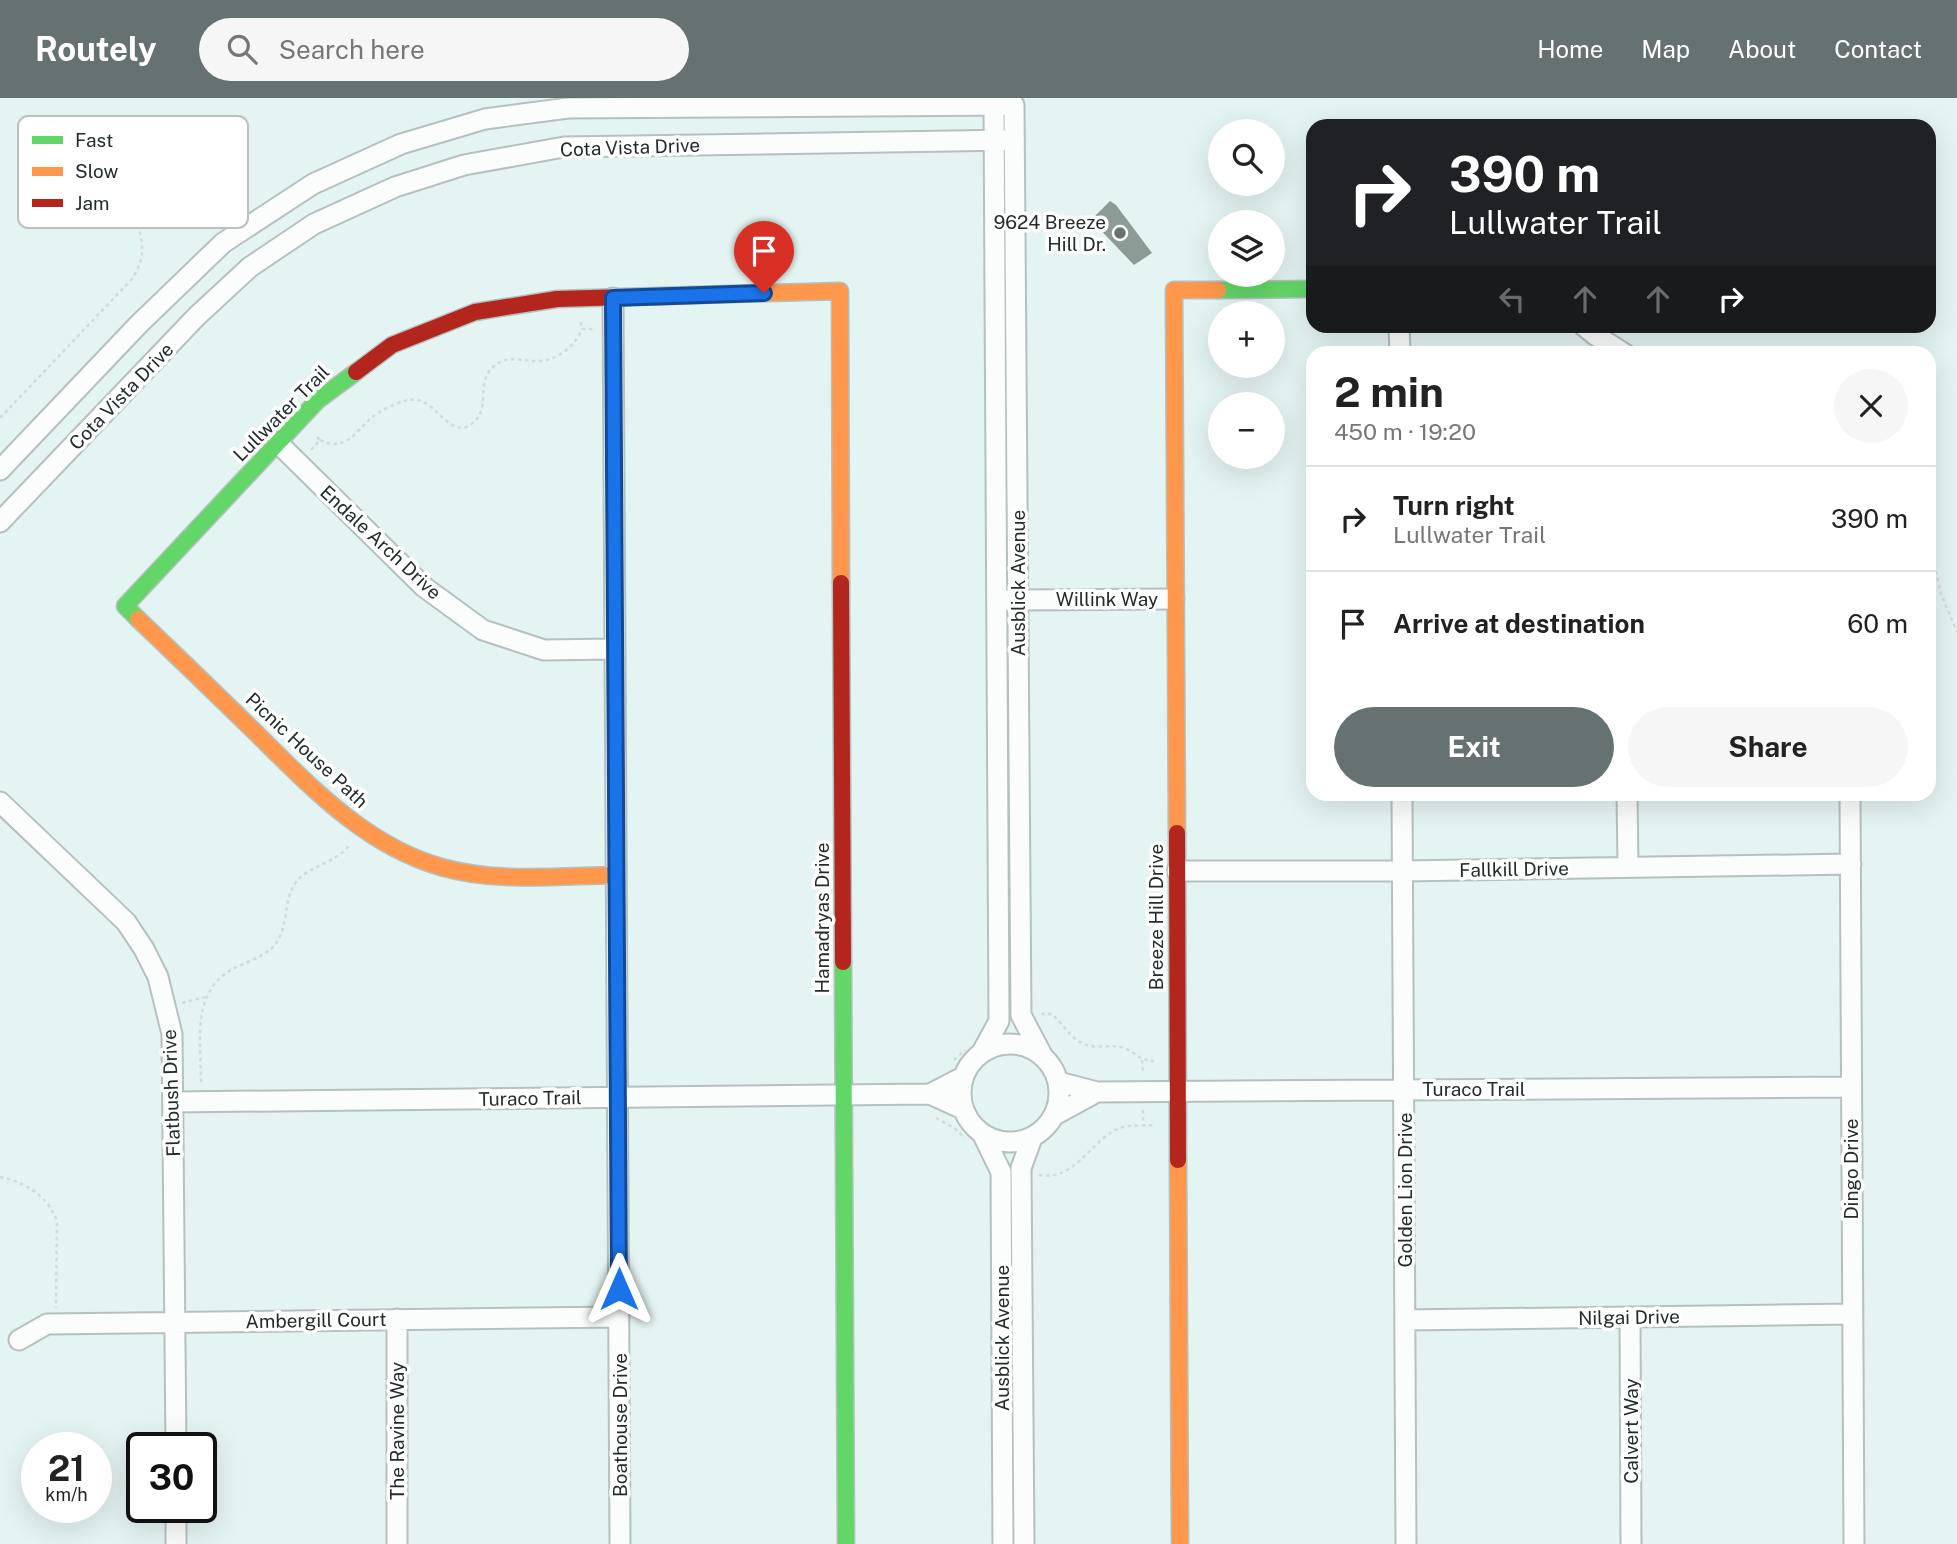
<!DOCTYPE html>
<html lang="en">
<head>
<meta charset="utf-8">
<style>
  :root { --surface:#fff; --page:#f6f6f6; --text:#222; --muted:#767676; --line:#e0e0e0; --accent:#657271 }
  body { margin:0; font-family:"Public Sans",sans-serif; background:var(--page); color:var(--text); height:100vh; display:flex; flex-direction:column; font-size:26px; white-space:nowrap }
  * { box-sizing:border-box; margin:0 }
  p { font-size:23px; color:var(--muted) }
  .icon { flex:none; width:38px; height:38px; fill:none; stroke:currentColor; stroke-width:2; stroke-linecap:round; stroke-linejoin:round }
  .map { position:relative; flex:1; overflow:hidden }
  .details { position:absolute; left:1306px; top:248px; width:630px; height:455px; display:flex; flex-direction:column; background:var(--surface); border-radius:21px; box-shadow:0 7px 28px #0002 }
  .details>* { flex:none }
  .top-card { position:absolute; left:1306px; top:21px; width:630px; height:214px; border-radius:21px; box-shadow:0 7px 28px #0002; background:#202124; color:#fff; overflow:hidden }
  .tools { position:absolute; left:1208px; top:21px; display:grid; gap:14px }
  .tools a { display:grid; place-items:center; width:77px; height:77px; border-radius:50%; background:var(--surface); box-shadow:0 7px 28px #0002; font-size:35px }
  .speed { position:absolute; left:21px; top:1334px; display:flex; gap:14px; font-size:35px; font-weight:700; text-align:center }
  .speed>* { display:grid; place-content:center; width:91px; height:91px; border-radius:50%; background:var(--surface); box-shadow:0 7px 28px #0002; line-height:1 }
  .speed small { font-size:18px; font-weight:400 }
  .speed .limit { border:4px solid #111; border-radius:10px; background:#fff; color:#111 }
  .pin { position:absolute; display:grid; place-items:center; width:60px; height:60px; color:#fff; margin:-72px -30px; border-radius:50% 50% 50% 0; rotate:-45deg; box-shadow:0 0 7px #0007 }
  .pin .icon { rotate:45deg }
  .me { position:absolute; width:77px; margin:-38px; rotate:0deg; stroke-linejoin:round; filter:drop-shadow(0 0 5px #0008) }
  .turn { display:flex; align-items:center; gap:24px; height:147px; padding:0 28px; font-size:32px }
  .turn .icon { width:91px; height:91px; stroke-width:2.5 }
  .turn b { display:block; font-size:49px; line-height:60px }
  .lanes { display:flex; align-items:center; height:66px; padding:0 28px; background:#0003; justify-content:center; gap:35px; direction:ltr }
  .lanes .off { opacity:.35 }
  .round { display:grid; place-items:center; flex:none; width:74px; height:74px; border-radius:37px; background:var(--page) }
  .summary { display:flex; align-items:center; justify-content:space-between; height:119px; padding:0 28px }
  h1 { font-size:42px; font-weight:700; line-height:52px }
  .action { display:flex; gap:14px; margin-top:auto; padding:14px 28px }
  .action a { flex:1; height:80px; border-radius:42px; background:var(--accent); color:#fff; font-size:28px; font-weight:700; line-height:80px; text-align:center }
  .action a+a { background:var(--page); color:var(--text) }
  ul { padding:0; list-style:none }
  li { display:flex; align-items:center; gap:21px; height:105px; padding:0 28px; border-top:2px solid var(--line) }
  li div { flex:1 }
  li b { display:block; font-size:26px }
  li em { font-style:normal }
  header { display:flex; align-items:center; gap:42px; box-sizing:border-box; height:98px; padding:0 35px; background:var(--accent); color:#fff }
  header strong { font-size:33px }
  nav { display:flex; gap:38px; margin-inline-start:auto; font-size:24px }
  .search { width:490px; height:63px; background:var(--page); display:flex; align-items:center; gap:18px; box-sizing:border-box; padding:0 24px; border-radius:38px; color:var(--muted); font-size:26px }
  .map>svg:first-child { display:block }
  .building { fill:#8d9b96 }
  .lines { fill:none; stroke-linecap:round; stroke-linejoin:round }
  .street-casing { stroke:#b4c1bf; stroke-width:23 }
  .fast-casing { stroke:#b4c1bf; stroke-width:19 }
  .slow-casing { stroke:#b4c1bf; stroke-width:19 }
  .jam-casing { stroke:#b4c1bf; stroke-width:19 }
  .path { stroke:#d6dad9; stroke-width:2.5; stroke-dasharray:3.5 3.5; stroke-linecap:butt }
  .street { stroke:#fbfdfd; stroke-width:19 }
  .fast { stroke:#63d668; stroke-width:16 }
  .slow { stroke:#ff974d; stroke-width:16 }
  .jam { stroke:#b3261e; stroke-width:16 }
  .route-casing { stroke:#114b97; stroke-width:18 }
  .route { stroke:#1a73e8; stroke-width:12 }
  .poi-dot { fill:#657271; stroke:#fff; stroke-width:2.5 }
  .labels { text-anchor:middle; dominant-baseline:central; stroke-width:7; stroke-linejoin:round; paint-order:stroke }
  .street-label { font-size:19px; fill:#212c2b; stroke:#fff }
  .poi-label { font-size:19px; fill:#212c2b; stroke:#fff; text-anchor:end }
  .key { fill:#fff; stroke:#bcc0bf; stroke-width:2 }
  .key-label { font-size:19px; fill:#212c2b }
</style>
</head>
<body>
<header>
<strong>Routely</strong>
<div class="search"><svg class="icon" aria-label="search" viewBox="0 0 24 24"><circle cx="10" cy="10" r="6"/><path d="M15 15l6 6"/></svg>Search here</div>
<nav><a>Home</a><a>Map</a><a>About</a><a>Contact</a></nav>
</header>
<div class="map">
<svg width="1957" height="1446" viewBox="0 0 1957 1446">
  <rect width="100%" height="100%" fill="#e4f4f2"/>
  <path class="building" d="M1110,103l6,4 36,48 -18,12 -43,-45z"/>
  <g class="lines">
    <defs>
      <path id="street" d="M613,200l7,1246
        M1399,228l1,28
        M1584,228l11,9 30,19
        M278,345l146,144 59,43 61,20 70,-1
        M0,372l139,-146 84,-81 90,-59 88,-40 84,-25 83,-11 446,-3 7,910 21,40
        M0,424l197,-206 53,-49 64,-43 81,-37 69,-22 100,-18 450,-7
        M1005,502l169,-1
        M1402,696l4,750
        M1627,696l1,73
        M1850,696l4,750
        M0,704l126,120 18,27 14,28 14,57 4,413
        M1177,773h226l448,-7
        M961 995a49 49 0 1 1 98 0a49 49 0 1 1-98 0Z
        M982,954l17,-31 -5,-915
        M963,979l-33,17 33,15
        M1097,994l754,-5
        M173,1004l757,-8
        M1055,1017l42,-23 -38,-10
        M983,1037l18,37 2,372
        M1630,1219l1,227
        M1405,1222l447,-6
        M19,1242l28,-16 572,-7
        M176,1409v37
        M397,1446v-225
        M1024,1446l-3,-376 11,-30"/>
      <path id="fast" d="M1218,192l94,-1
        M138,521l-13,-13 193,-206 38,-28
        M843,864l3,582"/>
      <path id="slow" d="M625,199l215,-6 1,292
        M138,521c39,37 77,74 115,111 55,54 111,115 188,137 55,16 118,9 175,8
        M1177,735l-3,-543h44
        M1178,1062l2,384"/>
      <path id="jam" d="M356,274l36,-27 83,-33 82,-13 68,-2
        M841,485l2,379
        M1177,735l1,327"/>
    </defs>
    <use href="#street" class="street-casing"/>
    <use href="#fast" class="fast-casing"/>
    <use href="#slow" class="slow-casing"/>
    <use href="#jam" class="jam-casing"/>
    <path class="path" d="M581,224l1,7h14
      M0,320l132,-139c13,-21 12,-31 6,-54
      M320,342c25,12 34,-6 50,-21 9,-8 27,-17 39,-19 25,-4 32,28 55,28 34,-14 6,-47 33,-64 13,-9 28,-2 43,-3 18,-1 36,-16 42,-32
      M311,352l9,-10 -5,-5
      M1928,439l13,57 16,38
      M182,905l23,-6
      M1041,916h11c12,11 22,30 39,32 11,2 22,-2 33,2 13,5 14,12 30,13
      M954,962l11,-10
      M1142,962l1,14
      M201,984c0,-40 -10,-89 30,-112 14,-8 31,-12 42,-23 17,-18 9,-46 23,-65 12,-16 38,-18 53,-36
      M1143,1012v14
      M936,1020l18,10 11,10
      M1039,1077c36,6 50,-32 78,-46 11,-5 26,-3 38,-4
      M0,1079c25,5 48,19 57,44l-1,87"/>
    <use href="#street" class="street"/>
    <use href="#fast" class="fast"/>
    <use href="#slow" class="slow"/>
    <use href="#jam" class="jam"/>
  </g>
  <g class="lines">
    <defs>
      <path id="route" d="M619,1191l-6,-991 151,-5"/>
    </defs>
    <use href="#route" class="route-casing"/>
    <use href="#route" class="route"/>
  </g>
  <circle class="poi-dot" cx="1120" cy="135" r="7"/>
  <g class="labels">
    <g class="street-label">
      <text transform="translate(630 49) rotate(-2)">Cota Vista Drive</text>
      <text transform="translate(121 298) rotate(-46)">Cota Vista Drive</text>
      <text transform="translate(281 315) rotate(-45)">Lullwater Trail</text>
      <text transform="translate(381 444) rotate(43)">Endale Arch Drive</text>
      <text transform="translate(1018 485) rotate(-90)">Ausblick Avenue</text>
      <text x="1107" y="501">Willink Way</text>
      <text transform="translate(307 652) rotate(43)">Picnic House Path</text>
      <text transform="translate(1514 771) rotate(-1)">Fallkill Drive</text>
      <text transform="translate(1156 819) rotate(-90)">Breeze Hill Drive</text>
      <text transform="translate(822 820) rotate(-90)">Hamadryas Drive</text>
      <text x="1474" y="991">Turaco Trail</text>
      <text transform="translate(171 995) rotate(-92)">Flatbush Drive</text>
      <text transform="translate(530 1000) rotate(-1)">Turaco Trail</text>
      <text transform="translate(1851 1071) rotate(-90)">Dingo Drive</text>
      <text transform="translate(1405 1092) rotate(-90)">Golden Lion Drive</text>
      <text transform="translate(1629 1219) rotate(-1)">Nilgai Drive</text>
      <text transform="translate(316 1222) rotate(-1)">Ambergill Court</text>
      <text transform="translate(1002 1240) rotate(-90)">Ausblick Avenue</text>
      <text transform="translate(620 1327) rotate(-90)">Boathouse Drive</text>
      <text transform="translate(397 1333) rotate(-90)">The Ravine Way</text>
      <text transform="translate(1631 1333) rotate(-90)">Calvert Way</text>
    </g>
    <g class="poi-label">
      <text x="1106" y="124">9624 Breeze<tspan x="1106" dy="22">Hill Dr.</tspan></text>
    </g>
  </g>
  <rect x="18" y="18" width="230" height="112" rx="10" class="key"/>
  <rect x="32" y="38" width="31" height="8" fill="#63d668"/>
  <rect x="32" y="69" width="31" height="9" fill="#ff974d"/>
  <rect x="32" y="101" width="31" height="8" fill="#b3261e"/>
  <g class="key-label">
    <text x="75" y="49">Fast</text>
    <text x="75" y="80">Slow</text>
    <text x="75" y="112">Jam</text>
  </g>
</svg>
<div class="tools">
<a><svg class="icon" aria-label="search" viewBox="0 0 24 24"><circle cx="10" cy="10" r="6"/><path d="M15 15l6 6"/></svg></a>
<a><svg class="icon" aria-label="layers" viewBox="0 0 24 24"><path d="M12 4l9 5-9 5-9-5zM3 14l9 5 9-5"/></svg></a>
<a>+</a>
<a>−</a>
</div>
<div class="speed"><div>21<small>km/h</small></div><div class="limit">30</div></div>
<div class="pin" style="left:764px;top:195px;background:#d93025"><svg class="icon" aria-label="arrive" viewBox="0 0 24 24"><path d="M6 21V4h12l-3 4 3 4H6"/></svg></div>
<svg class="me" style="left:619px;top:1191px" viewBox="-20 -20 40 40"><path d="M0-17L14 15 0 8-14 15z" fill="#1a73e8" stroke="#fff" stroke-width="4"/></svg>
<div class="top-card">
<div class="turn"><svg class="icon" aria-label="right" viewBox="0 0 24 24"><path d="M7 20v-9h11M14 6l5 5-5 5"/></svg><div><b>390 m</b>Lullwater Trail</div></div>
<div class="lanes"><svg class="icon off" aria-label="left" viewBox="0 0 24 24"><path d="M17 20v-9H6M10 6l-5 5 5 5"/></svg><svg class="icon off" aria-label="ahead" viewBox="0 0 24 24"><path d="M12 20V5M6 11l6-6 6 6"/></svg><svg class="icon off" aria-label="ahead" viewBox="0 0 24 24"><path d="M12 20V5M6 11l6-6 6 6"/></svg><svg class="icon" aria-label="right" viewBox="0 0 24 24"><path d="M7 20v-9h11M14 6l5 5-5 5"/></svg></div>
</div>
<section class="details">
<div class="summary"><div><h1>2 min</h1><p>450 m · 19:20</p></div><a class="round"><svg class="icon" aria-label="close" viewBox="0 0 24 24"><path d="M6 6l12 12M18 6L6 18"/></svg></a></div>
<ul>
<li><svg class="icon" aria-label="right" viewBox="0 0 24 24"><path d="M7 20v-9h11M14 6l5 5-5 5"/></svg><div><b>Turn right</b><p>Lullwater Trail</p></div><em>390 m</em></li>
<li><svg class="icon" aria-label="arrive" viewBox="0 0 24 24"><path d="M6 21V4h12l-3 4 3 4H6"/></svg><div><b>Arrive at destination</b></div><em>60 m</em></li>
</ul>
<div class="action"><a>Exit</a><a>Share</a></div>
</section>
</div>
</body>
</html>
